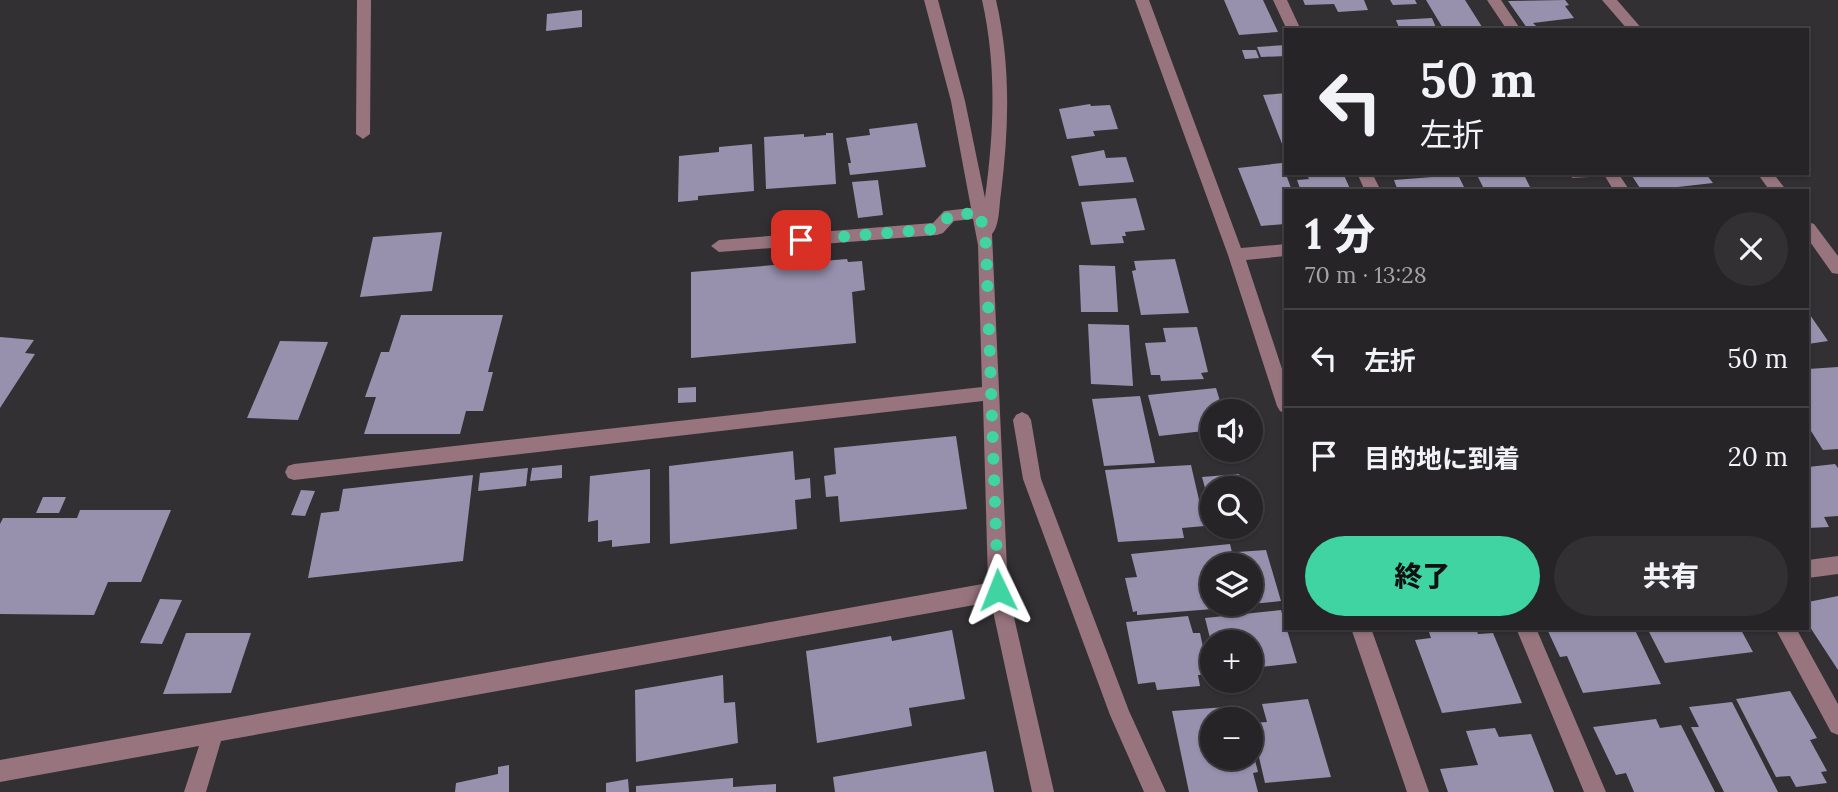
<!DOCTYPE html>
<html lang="ja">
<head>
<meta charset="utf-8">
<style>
  :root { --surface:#262426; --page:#323032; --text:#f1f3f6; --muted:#a4a4a7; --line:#424143; --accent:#40d4a2 }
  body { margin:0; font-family:Lora,"Noto Sans JP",serif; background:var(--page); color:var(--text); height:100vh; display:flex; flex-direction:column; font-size:26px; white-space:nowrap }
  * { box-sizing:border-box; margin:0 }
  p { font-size:23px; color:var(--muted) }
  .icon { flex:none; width:38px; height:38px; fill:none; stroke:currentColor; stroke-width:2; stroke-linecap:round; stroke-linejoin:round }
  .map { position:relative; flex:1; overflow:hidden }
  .drawer { position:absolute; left:1284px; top:189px; width:525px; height:441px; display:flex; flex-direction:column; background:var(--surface); border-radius:0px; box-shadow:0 2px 5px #0004,0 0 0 2px var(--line) }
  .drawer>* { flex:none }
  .guide { position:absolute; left:1284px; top:28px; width:525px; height:147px; border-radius:0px; box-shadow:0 2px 5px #0004,0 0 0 2px var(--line); background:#262426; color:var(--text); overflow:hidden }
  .tools { position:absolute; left:1200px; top:399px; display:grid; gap:14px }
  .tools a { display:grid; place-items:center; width:63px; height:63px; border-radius:50%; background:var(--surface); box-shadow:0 2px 5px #0004,0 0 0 2px var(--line); font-size:35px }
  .pin { position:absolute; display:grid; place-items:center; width:60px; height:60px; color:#fff; margin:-30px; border-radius:14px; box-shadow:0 4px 10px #0006 }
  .me { position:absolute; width:77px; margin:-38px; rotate:358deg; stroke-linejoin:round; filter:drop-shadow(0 0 5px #0008) }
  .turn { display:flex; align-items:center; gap:24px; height:147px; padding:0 21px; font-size:32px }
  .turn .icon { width:91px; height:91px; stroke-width:2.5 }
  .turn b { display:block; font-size:49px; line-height:60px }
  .round { display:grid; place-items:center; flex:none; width:74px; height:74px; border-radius:37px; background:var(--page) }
  .headline { display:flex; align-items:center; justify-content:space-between; height:119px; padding:0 21px }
  h1 { font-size:42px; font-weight:800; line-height:52px }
  .button { display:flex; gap:14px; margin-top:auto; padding:14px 21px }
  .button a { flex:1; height:80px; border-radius:42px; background:var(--accent); color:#111; font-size:28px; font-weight:800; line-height:80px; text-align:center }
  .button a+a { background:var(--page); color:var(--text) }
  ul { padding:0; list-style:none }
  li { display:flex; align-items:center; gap:21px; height:98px; padding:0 21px; border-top:2px solid var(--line) }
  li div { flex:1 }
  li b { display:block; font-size:26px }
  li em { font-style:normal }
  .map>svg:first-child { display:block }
  .building { fill:#9791ae }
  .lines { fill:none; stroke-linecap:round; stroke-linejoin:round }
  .minor { fill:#97747e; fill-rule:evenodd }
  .route { stroke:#40d4a2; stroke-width:12; stroke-dasharray:0 21.6 }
</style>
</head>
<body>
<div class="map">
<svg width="1838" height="792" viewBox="0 0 1838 792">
  <rect width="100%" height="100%" fill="#333033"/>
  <path class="building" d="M1224,0h39l15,32 -39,3z
    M1303,0h61l4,10 -30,2 -4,-8 -29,1z
    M1390,0h25l2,4 -24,1z
    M1426,0h39l19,30h-40z
    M1565,0l4,5 -4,1 9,12 -41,5 4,4 -10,1 -19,-27z
    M582,10v17l-36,4 1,-17z
    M1432,18l5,12h-37l-4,-10z
    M1286,45v11l-25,1 -4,-10z
    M1242,50h14l3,8 -14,1z
    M1286,93v56h-2l-21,-54z
    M1090,104l1,2 19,-1 8,24 -25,2 2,5 -28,3 -8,-30z
    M917,123l9,44 -76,8 -2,-12h3l-5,-25 24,-3 -1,-6z
    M826,133h7l3,51 -70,5 -2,-52 40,-3v3l22,-2z
    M752,144l2,47 -56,5v4l-20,2 1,-46 40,-4v-5z
    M1104,150l2,8 20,-1 8,25 -55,4 -8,-30z
    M1282,163l10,28h-6v27l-3,1 2,5 -24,2 -23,-58z
    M1306,173h37l8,18h-50l-4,-11 12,-1z
    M1476,173h47l9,18h-47z
    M1630,173h75l8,10 -71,8z
    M1458,175l8,16h-68l-4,-11z
    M878,180l5,35 -25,3 -6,-36z
    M1136,198l9,32 -20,2 1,4h-4l2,7 -33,2 -10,-43z
    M442,232l-10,59 -72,6 13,-60z
    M847,259l1,3 14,-1 3,29 -13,2 4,51 -165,15v-86z
    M1175,259l14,54 -48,2 -9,-44 4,-1 -2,-9z
    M1079,265l36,1 3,46h-37z
    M1808,312l20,29 -20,3z
    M401,315h102l-15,57h5l-10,39h-17l-6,23h-96l12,-37h-11l16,-45h8z
    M1088,324l41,1 4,61 -42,-2z
    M1197,327l11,45 -7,1 3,6 -43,2 -1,-6h-9l-6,-32 21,-1 -3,-14z
    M0,337l34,3 -9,13 10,1 -35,54z
    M280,341l48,1 -30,78 -51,-2z
    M1838,367v82l-15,1 -12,-19h-3v-62z
    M696,387v15l-18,1v-15z
    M1216,388l7,23h-10v19l-54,6 -11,-41z
    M1140,396l15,67 -51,3 -12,-67z
    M956,436l11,73 -127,13 -2,-26 -12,1 -2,-21 12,-2 -2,-26z
    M793,451l2,29 15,-2 1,20 -16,2 2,29 -127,15 -1,-78z
    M1835,464l3,4v48l-14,1 5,10 -21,1v-61z
    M562,465v13l-32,3 2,-13z
    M1191,465l14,61 -23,2 2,10 -66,4 -13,-72z
    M528,468l-2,18 -48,5 2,-18z
    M650,469v74l-38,4v-7l-14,2v-22l-10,2 2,-46z
    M1239,474l5,14h-31l-1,25 -10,-36z
    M473,475l-10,86 -155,17 13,-65 18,-2 4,-22z
    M301,490l14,1 -10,25 -14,-1z
    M43,497h23l-7,16h-23z
    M80,510h91l-30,72h-33l-14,33 -94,-1v-90l3,-6h74z
    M1230,544l5,21h-22v39l38,2 -114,9v-4l-4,1 -8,-34 12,-1 -6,-23z
    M1266,550l15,51 -29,3 -1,-39h-10l-4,-13z
    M1838,596v74l-30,-46v-22z
    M160,599l22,1 -20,44 -22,-1z
    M1281,610l16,53 -46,5v-26h-40l-6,-24z
    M1188,616l5,17h7l9,42h-11l2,11 -43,4 -2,-8 -17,2 -12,-62z
    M1438,628h38l2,6 15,-1 29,70 -80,10 -27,-73 16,-2 -3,-9z
    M1634,628l27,56 -78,9 -16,-37 -7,1 -13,-28z
    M1647,628h93l13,24 -88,11z
    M952,630l13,69 -56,9 3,18 -95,17 -11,-92 85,-15 1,5z
    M186,633h65l-20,60 -68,1z
    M723,675l1,28 11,-1 3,41 -102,19 -1,-72z
    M1790,691l27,47 -7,2 17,31 -6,1 6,11 -31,4 -6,-11 -14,1 -40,-78z
    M1308,699l23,78 -66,6 -14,-60 16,-1 -5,-18z
    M1732,702l46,90h-54l-33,-65h8l-10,-20z
    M1240,706l3,13h-30v39h38l1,-10 6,24 -5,1 5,19h-69l-17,-81z
    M1656,719l4,9 21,-3 34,67h-81l-8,-19 -10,2 -23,-48z
    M1495,728l4,9 32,-3 23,58h-106l-8,-23 38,-4 -12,-34z
    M986,751l8,41h-159l-2,-15z
    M509,765v27h-54l1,-9 42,-9v-7z
    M733,778v9l43,-3v8h-140v-6z
    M628,779l1,13h-23v-9z"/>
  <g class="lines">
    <path class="minor" d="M357,0h14l-1,134 -7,5 -7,-5z
      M924,0h14l27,101 20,97c9,-67 12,-131 -3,-198h14c15,65 13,127 5,193 -2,12 -1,32 -9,41l16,357 46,201h-22l-41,-190 -770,139 -15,51h-22l15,-46 -199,36v-22l988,-177 -5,-182 -689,79 -6,-2 -3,-6 3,-6 6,-2 688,-77 -4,-142 -5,-26 -19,2 -11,12 -6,2 -218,17 -8,-6 8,-6 214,-17 11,-12 27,-3 -20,-107z
      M1135,0h14l92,248 45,-4v12l-40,4 40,121v33l-6,-3 -3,-5 -49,-151z
      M1273,0h14l14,30h-14z
      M1487,0h14l20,30h-14z
      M1602,0h15l26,30h-15z
      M1357,173h15l9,18h-16z
      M1570,173h22l-2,4 -18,1z
      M1603,173h15l12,18h-16z
      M1757,173h16l14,18h-17z
      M1808,222l6,2 24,32v18l-6,-1 -24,-34z
      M1022,412l6,3 3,5 10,59 88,232 37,81h-22l-34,-77 -87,-236 -10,-59 3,-5z
      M1838,556v18l-30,4v-18z
      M1351,628h20l58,164h-22z
      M1516,628h20l70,164h-22z
      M1775,628h21l42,76v31l-7,-3z"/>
  </g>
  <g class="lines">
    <path class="route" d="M801,240l136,-11 13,-14 30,-2 6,32 12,345"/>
  </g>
</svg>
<div class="tools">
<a><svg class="icon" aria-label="sound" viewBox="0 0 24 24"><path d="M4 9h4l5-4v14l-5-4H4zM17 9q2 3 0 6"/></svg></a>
<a><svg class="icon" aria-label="search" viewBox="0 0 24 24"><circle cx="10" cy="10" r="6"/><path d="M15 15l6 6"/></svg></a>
<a><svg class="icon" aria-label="layers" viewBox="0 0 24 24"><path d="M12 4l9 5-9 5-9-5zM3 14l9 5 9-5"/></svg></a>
<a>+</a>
<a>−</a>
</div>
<div class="pin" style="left:801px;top:240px;background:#d93025"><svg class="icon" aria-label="arrive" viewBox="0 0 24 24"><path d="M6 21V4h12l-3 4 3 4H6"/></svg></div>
<svg class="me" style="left:998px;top:590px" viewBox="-20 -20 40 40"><path d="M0-17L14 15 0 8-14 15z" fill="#40d4a2" stroke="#fff" stroke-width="4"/></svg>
<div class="guide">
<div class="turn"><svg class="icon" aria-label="left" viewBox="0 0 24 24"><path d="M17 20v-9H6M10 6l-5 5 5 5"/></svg><div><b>50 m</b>左折</div></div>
</div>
<section class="drawer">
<div class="headline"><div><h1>1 分</h1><p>70 m · 13:28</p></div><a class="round"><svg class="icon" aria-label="close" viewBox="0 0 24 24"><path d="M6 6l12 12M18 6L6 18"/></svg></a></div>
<ul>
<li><svg class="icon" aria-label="left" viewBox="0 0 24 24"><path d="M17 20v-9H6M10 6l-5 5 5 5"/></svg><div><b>左折</b></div><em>50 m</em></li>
<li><svg class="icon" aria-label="arrive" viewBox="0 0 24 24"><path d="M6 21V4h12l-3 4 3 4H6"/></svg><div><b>目的地に到着</b></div><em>20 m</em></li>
</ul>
<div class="button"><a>終了</a><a>共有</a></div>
</section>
</div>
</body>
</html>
